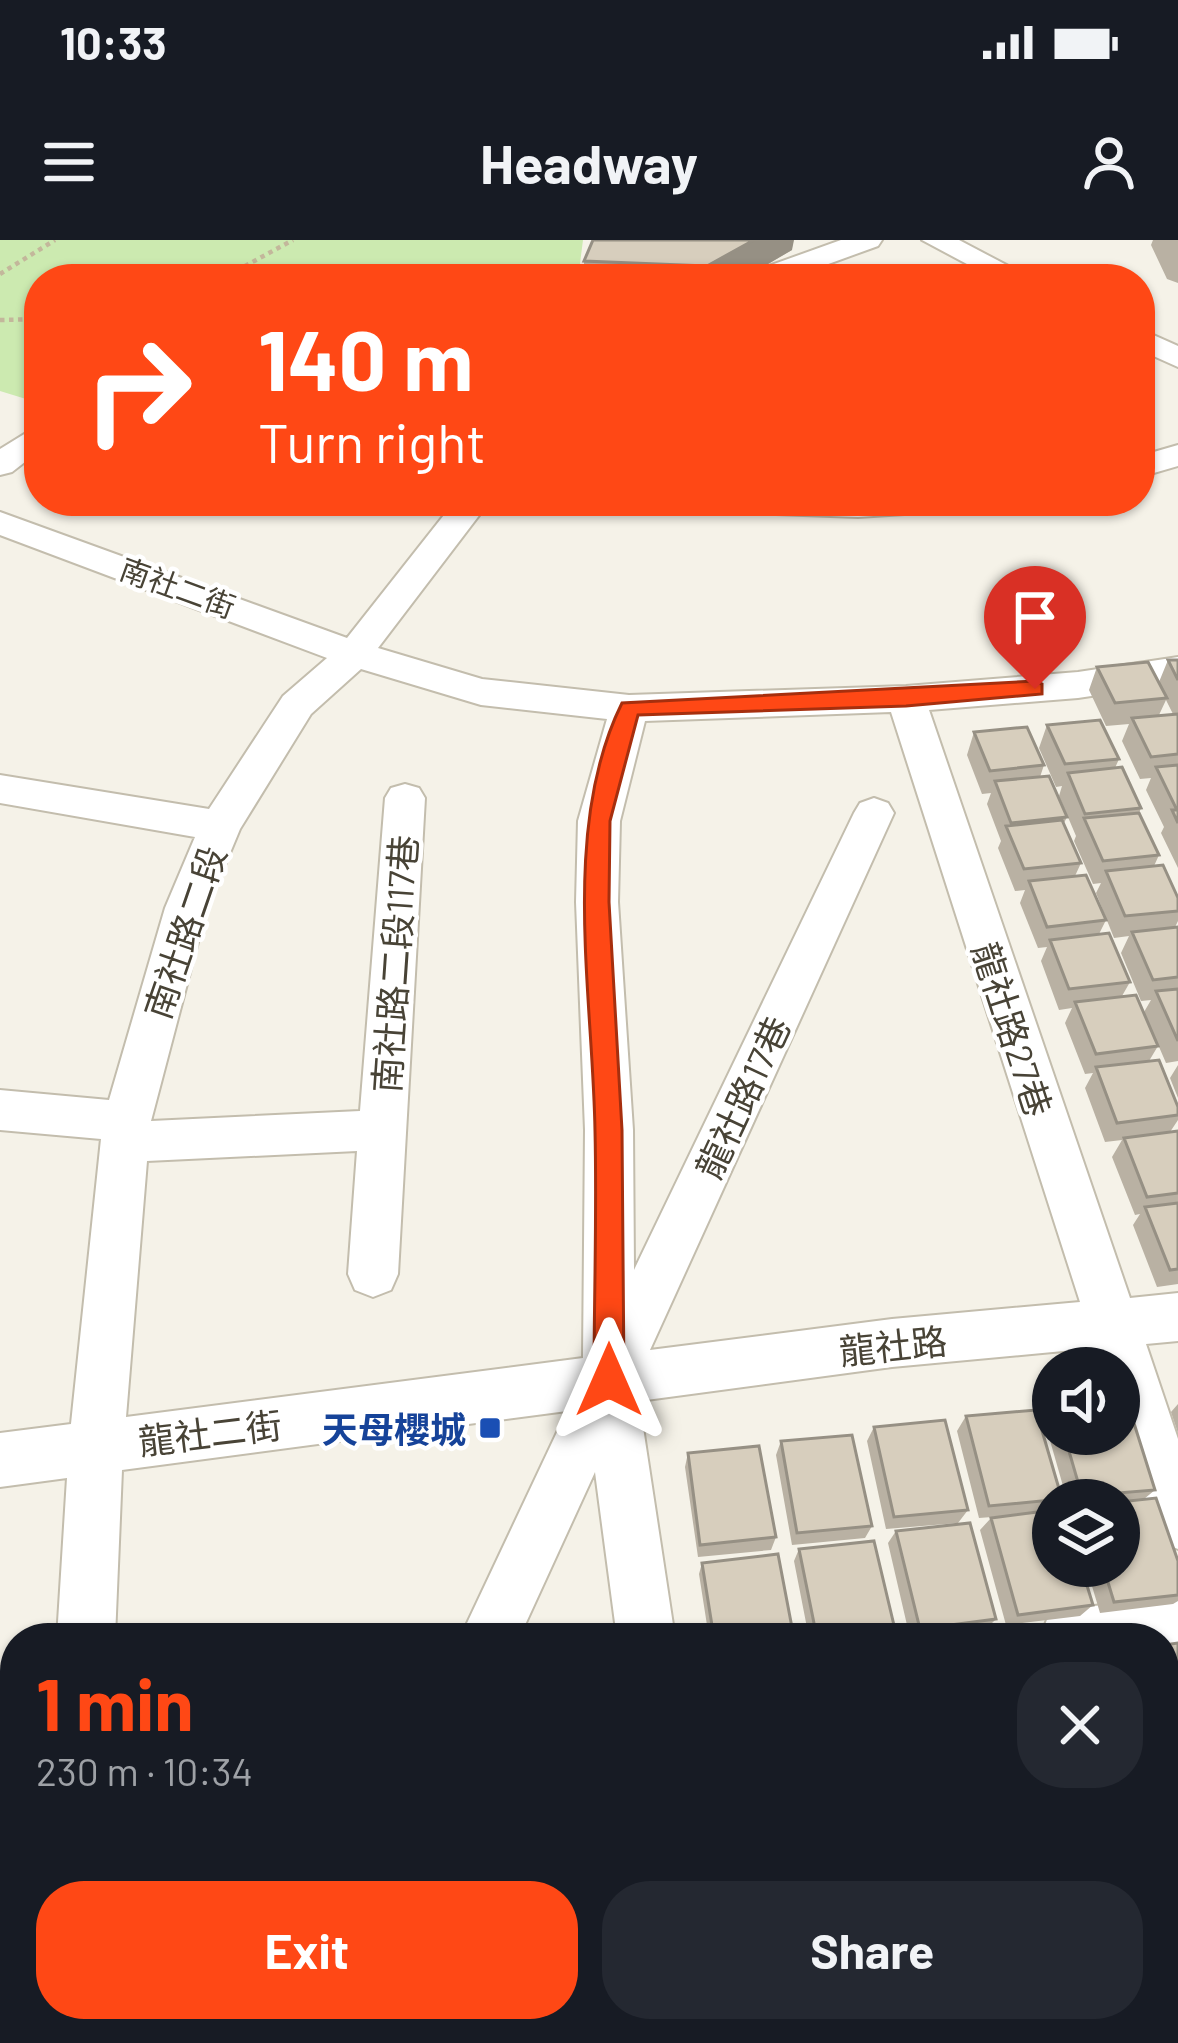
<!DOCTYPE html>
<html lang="en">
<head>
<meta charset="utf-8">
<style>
  :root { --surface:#171b24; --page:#242831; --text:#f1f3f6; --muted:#9ea1a6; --accent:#ff4815 }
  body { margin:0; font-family:Barlow,"Noto Sans TC",sans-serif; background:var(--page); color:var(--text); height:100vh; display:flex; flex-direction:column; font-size:45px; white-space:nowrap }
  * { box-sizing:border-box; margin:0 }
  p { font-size:39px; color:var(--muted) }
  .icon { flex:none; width:66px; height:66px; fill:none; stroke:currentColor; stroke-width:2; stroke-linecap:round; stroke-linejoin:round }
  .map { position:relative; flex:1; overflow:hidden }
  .drawer { position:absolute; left:0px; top:1383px; width:1179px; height:420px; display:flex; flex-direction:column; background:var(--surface); border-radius:48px 48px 0 0; box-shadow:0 3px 9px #0004 }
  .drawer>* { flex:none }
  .hud { position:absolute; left:24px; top:24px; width:1131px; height:252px; border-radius:48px; box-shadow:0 3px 9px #0004; background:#ff4815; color:#fff; overflow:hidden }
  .tools { position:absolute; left:1032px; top:1107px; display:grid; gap:24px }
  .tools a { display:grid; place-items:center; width:108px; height:108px; border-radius:50%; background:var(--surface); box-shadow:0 3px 9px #0004; font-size:60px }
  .pin { position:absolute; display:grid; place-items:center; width:102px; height:102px; color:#fff; margin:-123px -51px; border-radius:50% 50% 50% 0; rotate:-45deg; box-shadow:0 0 12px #0007 }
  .pin .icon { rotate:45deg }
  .me { position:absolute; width:132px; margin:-66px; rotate:0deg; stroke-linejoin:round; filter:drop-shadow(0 0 9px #0008) }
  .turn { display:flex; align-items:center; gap:42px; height:252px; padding:0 36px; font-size:54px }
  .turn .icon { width:156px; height:156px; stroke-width:2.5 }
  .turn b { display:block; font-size:84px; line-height:102px }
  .round { display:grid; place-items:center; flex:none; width:126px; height:126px; border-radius:48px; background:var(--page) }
  .headline { display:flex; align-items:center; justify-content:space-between; height:204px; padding:0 36px }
  h1 { font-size:72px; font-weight:700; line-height:90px; color:var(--accent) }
  .cta { display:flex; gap:24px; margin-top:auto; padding:24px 36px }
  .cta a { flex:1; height:138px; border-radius:48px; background:var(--accent); color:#fff; font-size:48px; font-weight:700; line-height:138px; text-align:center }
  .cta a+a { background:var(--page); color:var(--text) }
  .status { display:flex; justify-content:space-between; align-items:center; height:84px; padding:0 60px; background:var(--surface); direction:ltr }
  .status svg { height:33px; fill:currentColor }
  header { display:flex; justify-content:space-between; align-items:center; height:156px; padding:0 36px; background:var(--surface); font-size:54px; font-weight:700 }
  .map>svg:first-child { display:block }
  .green { fill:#cceab0 }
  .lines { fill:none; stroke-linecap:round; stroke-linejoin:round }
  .minor-casing { stroke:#c3bdad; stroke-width:4 }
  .path { stroke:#c3b79b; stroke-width:4.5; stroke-dasharray:4.5 4.5; stroke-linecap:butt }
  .minor { fill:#fff; fill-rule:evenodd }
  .wall { fill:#b9b1a3; fill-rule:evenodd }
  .shaded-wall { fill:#969084 }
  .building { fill:#d7cebd; stroke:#969084; stroke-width:3 }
  .route { fill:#ff4815; stroke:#a62f0e; stroke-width:3 }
  .transit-dot { fill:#1a4fb4; stroke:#fff; stroke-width:4.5 }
  .labels { text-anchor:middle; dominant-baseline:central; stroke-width:9; stroke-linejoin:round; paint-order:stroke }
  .far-street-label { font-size:30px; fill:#484336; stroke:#fff }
  .street-label { font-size:36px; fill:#484336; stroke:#fff }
  .transit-label { font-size:36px; font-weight:bold; fill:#164399; stroke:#fff; text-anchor:end }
</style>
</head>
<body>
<div class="status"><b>10:33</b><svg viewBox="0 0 49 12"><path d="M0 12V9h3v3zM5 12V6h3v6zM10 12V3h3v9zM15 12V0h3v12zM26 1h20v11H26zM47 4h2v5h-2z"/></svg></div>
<header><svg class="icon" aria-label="menu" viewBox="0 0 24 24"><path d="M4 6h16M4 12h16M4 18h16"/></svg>Headway<svg class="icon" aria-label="person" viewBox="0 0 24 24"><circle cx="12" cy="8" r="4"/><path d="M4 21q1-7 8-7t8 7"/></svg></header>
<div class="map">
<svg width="1178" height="1803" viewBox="0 0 1178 1803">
  <rect width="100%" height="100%" fill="#f5f2e8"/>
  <path class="green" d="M0,0h583l-5,39h-539v124l-39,-12z"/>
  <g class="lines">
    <defs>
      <path id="minor" d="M841,0h41l-4,6 -91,33h-43l5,-6z
        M922,0h37l74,39h-38z
        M1140,89l38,17v21l-38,-17z
        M39,185v26l-27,21 -12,3v-26z
        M1178,205v21l-38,11v-21z
        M455,261h35l-112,147 104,31 147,16 277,-9 172,-14 100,-15v26l-100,15 -149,12 201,588 48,-5v48l-32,3 32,95v110l-20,-8c-25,-60 -39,-109 -39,-173h-18l-6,-20 -203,19 -253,34 36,237h-58l-22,-166 -76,166h-59l107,-227 -445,59 -7,168h-58l10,-160 -67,9v-54l71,-9 30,-285 -101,-9v-40l109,10 56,-192 30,-71 -195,-34v-28l209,34 74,-113 44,-38 -327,-123v-23l347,126zM361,429l120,36 126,14 -29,102 -2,81 9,228 -2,228 -457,59 21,-256 210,-10 -9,123 7,16 18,7 18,-7 7,-16 27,-476 -6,-10 -14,-4 -14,4 -6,10 -25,313 -209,10 56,-213 33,-79 71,-115zM891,472l189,590 -188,17 -242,31 244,-537 -6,-10 -14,-5 -14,5 -6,10 -220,457 -1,-140 -15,-228 2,-81 25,-100z
        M671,261h297l-5,7 -12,3 -93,6 -170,-6 -12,-3z
        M1178,1356v58l-14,2v-18h-124l8,-21 21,-8z
        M1178,1711v66l-14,1v-66z
        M18,1788h68l-6,15h-68z
        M273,1788h69l-7,15h-68z"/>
    </defs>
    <use href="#minor" class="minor-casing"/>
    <path class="path" d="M0,34l55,-34
      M221,39l72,-39
      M0,80l39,-1"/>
    <use href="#minor" class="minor"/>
  </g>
  <path class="wall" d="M1153,0h25v43l-11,-4 -16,-34z
    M792,10l-50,29h-158v-18z
    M1168,420h10v208l-17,-35 3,-6 -18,-37 5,-12 -11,1 -18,-38 7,-17 -23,2 -17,-36 8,-23 62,15zM1166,460l7,14 -14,1z
    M1047,485l72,34 -4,9 26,40 -2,5 20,42 -5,11 24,32v23l-3,6h3v134l-12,2 -22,-51 7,-12 -10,1 -20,-48 8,-17 -15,2 -18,-45 5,-10 -8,1 -19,-43 2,-5 -17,-40 3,-10 -6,1 -17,-39z
    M974,492l70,33 -4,12 27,40 -3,6 17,40 -6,13 31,44 -7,14 31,48 -8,14 36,50 -9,15 29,46v13l-8,12 8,-1v153l-21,3 -24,-62 7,-11 -5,1 -23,-58 10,-17 -17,2 -20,-54 8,-15 -8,1 -20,-51 7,-15 -13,2 -18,-49 6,-14 -9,1 -18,-45 5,-13 -10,1 -17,-43 3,-7 -14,-37 4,-11 -9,1 -15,-39z
    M1178,825v33l-8,-20z
    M1178,1164v29l-7,-21z
    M1053,1172v22h66l36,56 -11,9 34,62v40l-5,3 -73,9 -14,-47h33v-66h-52l-22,-77z
    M966,1176l96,83 -9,1 -1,10 41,95 -13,11 -74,9 -26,-95 11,-12 14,-2 -26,2 -22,-87z
    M874,1187l94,83 -10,13 -72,6 -19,-88z
    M781,1201l91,85 -7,12 -73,7 -16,-90z
    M688,1213l88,84 -5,13 -73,7 -13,-90z
    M896,1291l100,88 -11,11 -75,8 -22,-95z
    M799,1309l98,89h-88l-15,-77z
    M702,1323l92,75h-85l-10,-64z
    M1178,1403v117l-14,2v-117z
    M1178,1534v66l-14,-45v-16z
    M1178,1790v13h-48l-1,-5z"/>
  <path class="shaded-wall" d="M754,0h40l-2,10 -50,29h-36l1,-13z"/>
  <path class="building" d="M593,0h161l-47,26 -123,-5z
    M1168,420h10v20z
    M1148,422l19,36 -52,5 -18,-36z
    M1178,474v40l-27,3 -19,-39z
    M1100,480l19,39 -54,5 -18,-39z
    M1027,487l17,38 -54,6 -16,-39z
    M1178,525v58l-6,-13h5l-21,-43z
    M1122,527l19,41 -56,6 -17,-41z
    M1049,536l18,41 -56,6 -16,-42z
    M1139,573l20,42 -56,6 -19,-43z
    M1062,580l19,43 -57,6 -18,-43z
    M1163,625l15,33v13l-53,5 -19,-45z
    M1086,635l20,45 -59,7 -18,-46z
    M1178,687v50l-25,3 -21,-48z
    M1109,693l21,49 -61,7 -19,-49z
    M1178,749v52l-22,-50z
    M1136,755l22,51 -62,8 -21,-52z
    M1159,820l19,47v8l-61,8 -21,-56z
    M1178,891v62l-31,4 -23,-59z
    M1178,963v66l-8,1 -25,-63z
    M1127,1161l28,89 -73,6 -18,-62h55v-32z
    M1036,1170l26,89 -73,7 -23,-90z
    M945,1180l23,90 -74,7 -20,-90z
    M852,1195l20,91 -75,7 -16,-92z
    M759,1206l17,91 -76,8 -12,-92z
    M1156,1258l22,63v34l-64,7 -11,-36h16v-64z
    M1053,1270v56h28l12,39 -75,10 -27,-97z
    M970,1283l26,96 -76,10 -24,-98z
    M874,1301l23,97h-80l-18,-89z
    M778,1314l16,84h-80l-12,-75z
    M1178,1403v112l-11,1 -3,-8v-103z
    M1164,1569l14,46v42l-14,2z
    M1178,1794v9h-31l-1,-4z"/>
  <path class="route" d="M1035,441l7,3v10l-136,12 -268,9 -28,106 -1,81 13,228 2,250 -4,10 -11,4 -11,-4 -4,-10c0,-83 3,-166 1,-249 -2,-135 -35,-303 27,-428z"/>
  <rect class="transit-dot" x="478" y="1176" width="24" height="24" rx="6"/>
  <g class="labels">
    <g class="far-street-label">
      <text transform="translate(178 347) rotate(20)">南社二街</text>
    </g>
    <g class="street-label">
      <text transform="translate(184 692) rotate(-71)">南社路二段</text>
      <text transform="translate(394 724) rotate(-86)">南社路二段117巷</text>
      <text transform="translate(1013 789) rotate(72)">龍社路27巷</text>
      <text transform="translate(742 857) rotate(-65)">龍社路17巷</text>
      <text transform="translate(893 1105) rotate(-6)">龍社路</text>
      <text transform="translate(210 1192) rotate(-7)">龍社二街</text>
    </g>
    <g class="transit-label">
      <text x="466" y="1188">天母櫻城</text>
    </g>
  </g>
</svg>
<div class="tools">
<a><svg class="icon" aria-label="sound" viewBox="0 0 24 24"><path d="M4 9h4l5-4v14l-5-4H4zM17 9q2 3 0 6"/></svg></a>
<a><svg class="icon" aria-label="layers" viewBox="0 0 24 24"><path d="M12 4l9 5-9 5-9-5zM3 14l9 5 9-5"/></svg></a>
</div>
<div class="pin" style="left:1035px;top:449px;background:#d93025"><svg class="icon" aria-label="arrive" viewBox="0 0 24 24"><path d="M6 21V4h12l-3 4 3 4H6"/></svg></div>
<svg class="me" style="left:609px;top:1140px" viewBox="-20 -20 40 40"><path d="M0-17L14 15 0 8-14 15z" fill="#ff4815" stroke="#fff" stroke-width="4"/></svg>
<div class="hud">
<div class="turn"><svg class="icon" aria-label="right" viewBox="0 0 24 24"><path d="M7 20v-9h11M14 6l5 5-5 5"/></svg><div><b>140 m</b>Turn right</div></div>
</div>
<section class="drawer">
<div class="headline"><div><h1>1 min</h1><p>230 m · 10:34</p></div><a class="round"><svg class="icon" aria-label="close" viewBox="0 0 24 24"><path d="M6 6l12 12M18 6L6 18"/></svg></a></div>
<div class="cta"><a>Exit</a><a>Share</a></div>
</section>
</div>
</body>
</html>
